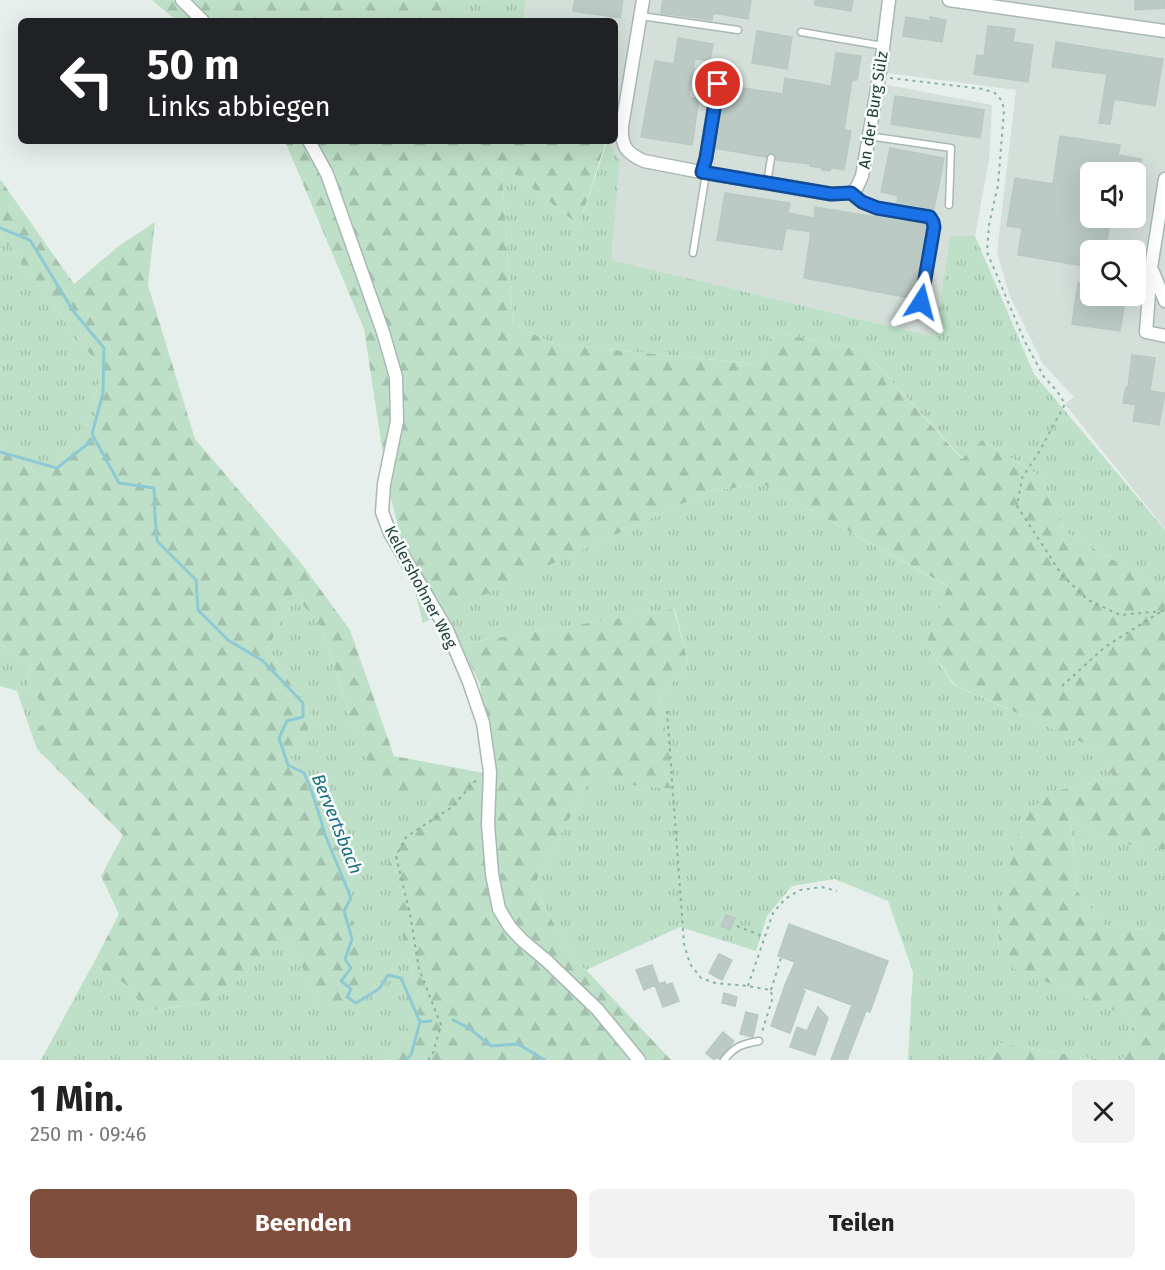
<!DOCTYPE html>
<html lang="de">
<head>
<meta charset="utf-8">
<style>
  :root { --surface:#fff; --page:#f2f2f2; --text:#222; --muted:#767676; --accent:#804e3d }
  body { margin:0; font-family:"Fira Sans",sans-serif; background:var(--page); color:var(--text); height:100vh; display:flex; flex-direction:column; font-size:22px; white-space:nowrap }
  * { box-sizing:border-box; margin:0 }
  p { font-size:20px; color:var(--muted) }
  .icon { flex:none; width:33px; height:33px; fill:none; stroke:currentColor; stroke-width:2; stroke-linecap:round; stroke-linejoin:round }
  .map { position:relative; height:1060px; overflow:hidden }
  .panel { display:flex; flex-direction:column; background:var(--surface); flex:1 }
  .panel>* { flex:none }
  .hud { position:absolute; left:18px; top:18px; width:600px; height:126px; border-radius:9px; box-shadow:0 6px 24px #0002; background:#202124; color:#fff; overflow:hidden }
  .buttons { position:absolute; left:1080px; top:162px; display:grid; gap:12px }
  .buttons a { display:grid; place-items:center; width:66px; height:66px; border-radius:9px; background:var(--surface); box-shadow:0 6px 24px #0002; font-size:30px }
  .pin { position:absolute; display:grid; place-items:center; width:51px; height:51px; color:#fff; margin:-26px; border:3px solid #fff; border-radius:50%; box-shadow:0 2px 6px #0007 }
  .me { position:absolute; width:66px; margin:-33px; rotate:9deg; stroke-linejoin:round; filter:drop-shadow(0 0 4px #0008) }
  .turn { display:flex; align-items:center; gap:21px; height:126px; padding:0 30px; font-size:27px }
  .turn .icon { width:78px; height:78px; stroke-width:2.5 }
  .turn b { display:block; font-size:42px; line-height:51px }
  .round { display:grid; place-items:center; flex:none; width:63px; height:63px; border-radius:9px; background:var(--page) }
  .head { display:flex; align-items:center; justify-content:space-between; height:102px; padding:0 30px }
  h1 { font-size:36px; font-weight:700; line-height:45px }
  .button { display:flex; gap:12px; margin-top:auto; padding:12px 30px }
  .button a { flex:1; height:69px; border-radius:9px; background:var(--accent); color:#fff; font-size:24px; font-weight:700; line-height:69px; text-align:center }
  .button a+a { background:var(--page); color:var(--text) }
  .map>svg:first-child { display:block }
  .built { fill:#d4dfda; fill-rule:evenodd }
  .grass { fill:url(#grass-tufts) }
  .forest { fill:url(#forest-firs) }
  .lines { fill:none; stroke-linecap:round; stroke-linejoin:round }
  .stream { stroke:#8ec9d4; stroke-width:3 }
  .building { fill:#bbcac4; stroke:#b8c9c2; stroke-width:1.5 }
  .lane-casing { stroke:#a8b8b2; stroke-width:9 }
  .street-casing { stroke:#a8b8b2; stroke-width:15 }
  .path { stroke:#86b3a5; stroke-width:2; stroke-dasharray:3 4.5; stroke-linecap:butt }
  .lane { stroke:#fff; stroke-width:6 }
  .street { stroke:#fff; stroke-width:12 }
  .route-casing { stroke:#114b97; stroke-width:15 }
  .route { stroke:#1a73e8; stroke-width:10 }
  .labels { text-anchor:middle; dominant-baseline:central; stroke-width:5; stroke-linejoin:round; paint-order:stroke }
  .street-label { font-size:16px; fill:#24423a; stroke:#f7fbf9 }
  .water-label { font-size:18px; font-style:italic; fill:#1c6f80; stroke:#f7fbf9 }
</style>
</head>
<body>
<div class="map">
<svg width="1165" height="1060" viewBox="0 0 1165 1060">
  <defs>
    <pattern id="grass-tufts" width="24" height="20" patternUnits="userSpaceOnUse" patternTransform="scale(1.5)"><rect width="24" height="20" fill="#bfe0c8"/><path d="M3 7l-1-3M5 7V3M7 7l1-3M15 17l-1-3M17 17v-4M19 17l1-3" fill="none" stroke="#a4c1ad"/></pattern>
    <pattern id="forest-firs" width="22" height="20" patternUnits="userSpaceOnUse" patternTransform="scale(1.5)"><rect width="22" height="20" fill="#bfe0c8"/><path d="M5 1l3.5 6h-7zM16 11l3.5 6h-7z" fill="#a4c1ad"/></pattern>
  </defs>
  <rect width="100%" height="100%" fill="#e6efeb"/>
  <path class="built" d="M526,0h639v529l-100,-125 9,-7 -31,-33 -34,-70 -12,-42 19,-162 -136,-18 -2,11 114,22 -3,55 -14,76h-25l-15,101 -325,-77 10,-100 -14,-19h9v-120h-92zM1090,172h46v46h-46zM1090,250h46v46h-46z"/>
  <path class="grass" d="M437,0h89l-3,21h-41l-13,-8z
    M607,142l13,18 -9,100 324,77 15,-101h25l59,138 131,156v59l-99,-56 -25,-56 -59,-37 -19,19 -99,-108 -90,-19 -17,32 -203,-20 -41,-20 -12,-160 78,61z
    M0,234l101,135 -10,48 -36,49 -14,10 -41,-29z
    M765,485l184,102 -23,57 28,41 146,65 13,27 -61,15 -54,116 1,53 137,58 -13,41h-22l-101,-17 -9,17h-83l5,-88 -25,-71 -53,-22 -43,7 -25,30 -11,35 -76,-24 -94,43 -10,-8 -43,-75 56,-107 85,9 -14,-90 28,-37 -13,-53 -215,35 -18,-31 270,-123z
    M293,593l29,35 36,113 76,57 -28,154 12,36 -8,35 -22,37h-347l52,-96 32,20 23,27 60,-9 81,-66 30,70 45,-11 -28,-170 -46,-69 24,-36 -46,-71z
    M0,643l31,23 -5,15 24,35 -18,19 -15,-44 -17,-5z
    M1071,823l70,26h24v82l-61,-6 -27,-34z"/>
  <path class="forest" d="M152,0h285l32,13 13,8h-305z
    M285,141h321l-27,84 -78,-61 12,160 41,20 202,20 18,-32 90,19 98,108 20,-19 59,37 25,56 99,56v260h-24l-70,-26 6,68 27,34 61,6v129h-42l12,-41 -136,-57 -1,-54 25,-93 29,-23 61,-15 -14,-27 -144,-65 -29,-41 22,-58 -183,-101 -53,5 -289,133 -35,-136 -24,-158z
    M0,179l74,105 46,-39 35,-23 -7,63 47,154 106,124 49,67 44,126 95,18 -9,-90 -20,-40 214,-35 14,53 -28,37 15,90 -86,-8 -56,106 43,75 10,8 85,90h-283l22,-37 8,-35 -12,-36 -19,-97 47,-56 -52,-11 -24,-47 -36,-113 -29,-35 -25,56 46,71 -24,36 46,69 29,170 -30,20 -16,-9 -30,-69 -81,65 -61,9 -22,-27 -32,-20 26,-50 -18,-38 22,-41 -86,-86 -5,-14 18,-19 -24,-35 5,-15 -31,-23v-196l41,29 14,-10 36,-49 10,-48 -101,-135z
    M1000,1043l101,17h-110z"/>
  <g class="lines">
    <path class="stream" d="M0,228l30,12 44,72 30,36 -1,45 -11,41 27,49 35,5 1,28 2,25 39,39 2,30 30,30 35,21 40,42v14l-16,4 -8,17 9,27 16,8 8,19 14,45 25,61 -7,13 8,28 -7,20 6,9 -10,13 10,8 -4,8 9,6 23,-14 9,-14 13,3 19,44 -9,33 -5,5
      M0,452l57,16 37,-29
      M453,1020l16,8 22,18 27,-2 27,16
      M420,1022l11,-1"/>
  </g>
  <path class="building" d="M575,0h48l-3,18 -47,-7z
    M663,0h88l-3,19 -35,-6 -1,7 -51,-7z
    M815,0h38l-2,11 -36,-6z
    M1135,0h30v8l-30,2z
    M906,17l24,4v-4l16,3 -4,22 -39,-6z
    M988,26l27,3 -2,13 20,3 -5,37 -54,-8 3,-19 7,1z
    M757,31l35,6 -5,32 -35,-6z
    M678,38l35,6 -3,17 -15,-2 -6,38 10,2 -7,46 -51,-8 14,-76 19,3z
    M1056,42l107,17 -8,47 -41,-7 -4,25 -11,-1 8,-49 -55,-7z
    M836,53l25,3 -4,24h-5l-8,50 7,1 -7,39 -13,-2 -1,3 -8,-1v-2l-12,-2v-2l-34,-4v-4l-4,-3h-3l-3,4 -53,-9 10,-63 60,9 2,-16 46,8z
    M895,96l89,14 -4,28 -89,-14z
    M1060,136l60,9 -2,10 24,4 -2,13h-50v46h21l-6,32h-15v17l-72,-12 4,-27 -15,-2 8,-48 38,6z
    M890,148l54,10 -10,51 -37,-7 1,-6 -17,-4z
    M725,193l65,10 -2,10 26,5 1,-11 112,18 -11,74 -112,-21 7,-46 -25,-4 -4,22 -65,-10z
    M1078,283l12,2v11h36l-6,35 -48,-7z
    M1132,355l23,3 -5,33 15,2 -6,32 -26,-4 3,-16 -13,-2 3,-16h2z
    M726,915l9,3 -5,12 -9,-4z
    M789,924l99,37 -18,51 -4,-1 -19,49h-16l21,-55 -52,-19 5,5 -15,42 -19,-7 14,-41 10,-23 -17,-6z
    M719,954l13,6 -10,20 -13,-7z
    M652,965l7,19 6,-2 1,3 6,-2 7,18 -16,6 -8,-22 -11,5 -8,-20z
    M724,993l13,4 -2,9 -13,-3z
    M818,1007l10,11 -13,37 -25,-8 7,-20 10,4z
    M746,1012l12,3 -5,22 -13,-3z
    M723,1032l11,9 -15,18 -2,-2 -3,3 -8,-7z"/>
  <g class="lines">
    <defs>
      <path id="lane" d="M641,16l97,14
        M801,32l82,14
        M868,136l83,12 -2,57
        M702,172l4,-14 12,-75
        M767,183l4,-25
        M852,193l10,9 15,6 47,7 6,2 3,5 -12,80
        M693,253l13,-80
        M724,1060c11,-14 18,-16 35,-19"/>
      <path id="street" d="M182,0l21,21
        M643,0l-21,126c-1,20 4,27 22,35l62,12 125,21 20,-1 6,-6 5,-11 18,-104 9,-72
        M949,0l216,31
        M309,141l18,33 56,158 13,45 1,44 -13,63 -2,28 8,21 57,97 22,52 14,41 7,49 -2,52 4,50 7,35 11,18 12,13 25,21 51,49 41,50
        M1165,179l-14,89 -5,64 19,4
        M1153,272l12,29"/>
    </defs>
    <use href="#lane" class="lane-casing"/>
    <use href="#street" class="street-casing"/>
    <path class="path" d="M890,78l93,11 12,4 7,8 2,9 -6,75 -9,40 -2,27 38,90 19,35 13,14 8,13 -26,48 -17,26 -5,28 45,69 26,25 32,15 43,-4h2
      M1062,686l43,-39 57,-36
      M667,711l17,233 6,20 11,14 14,5 33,3 22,4 3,7 -12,38
      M737,926l28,11
      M748,986l25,-73 12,-14 15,-9 22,-3 15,4
      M771,990l10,-32
      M428,1060l5,-7 8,-28 -22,-56 -9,-55 -14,-58 10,-19 46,-30 22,-25 4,-2"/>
    <use href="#lane" class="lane"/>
    <use href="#street" class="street"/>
  </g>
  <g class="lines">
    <defs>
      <path id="route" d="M718,84l-12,74 -4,14 129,22 20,-1 11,9 15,6 53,9 3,5 1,5 -13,75"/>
    </defs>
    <use href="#route" class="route-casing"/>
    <use href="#route" class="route"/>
  </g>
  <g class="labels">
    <g class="street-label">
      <text transform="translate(873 110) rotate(-81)">An der Burg Sülz</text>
      <text transform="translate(421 587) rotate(62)">Kellershohner Weg</text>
    </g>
    <g class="water-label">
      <text transform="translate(337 824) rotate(68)">Bervertsbach</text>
    </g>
  </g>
</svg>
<div class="buttons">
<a><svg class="icon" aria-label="sound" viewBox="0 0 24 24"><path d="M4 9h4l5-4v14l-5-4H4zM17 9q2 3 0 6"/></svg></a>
<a><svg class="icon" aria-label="search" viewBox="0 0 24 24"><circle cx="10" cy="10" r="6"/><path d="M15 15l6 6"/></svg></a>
</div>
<div class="pin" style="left:718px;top:84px;background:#d93025"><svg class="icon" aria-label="arrive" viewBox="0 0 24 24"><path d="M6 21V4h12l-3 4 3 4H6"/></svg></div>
<svg class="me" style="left:921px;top:302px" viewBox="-20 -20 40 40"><path d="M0-17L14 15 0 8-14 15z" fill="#1a73e8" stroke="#fff" stroke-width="4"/></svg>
<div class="hud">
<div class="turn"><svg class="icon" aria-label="left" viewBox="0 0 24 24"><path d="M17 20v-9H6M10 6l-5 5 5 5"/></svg><div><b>50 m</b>Links abbiegen</div></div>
</div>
</div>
<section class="panel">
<div class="head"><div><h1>1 Min.</h1><p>250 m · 09:46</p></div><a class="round"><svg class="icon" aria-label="close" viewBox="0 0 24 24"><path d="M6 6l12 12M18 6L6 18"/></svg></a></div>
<div class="button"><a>Beenden</a><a>Teilen</a></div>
</section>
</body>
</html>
